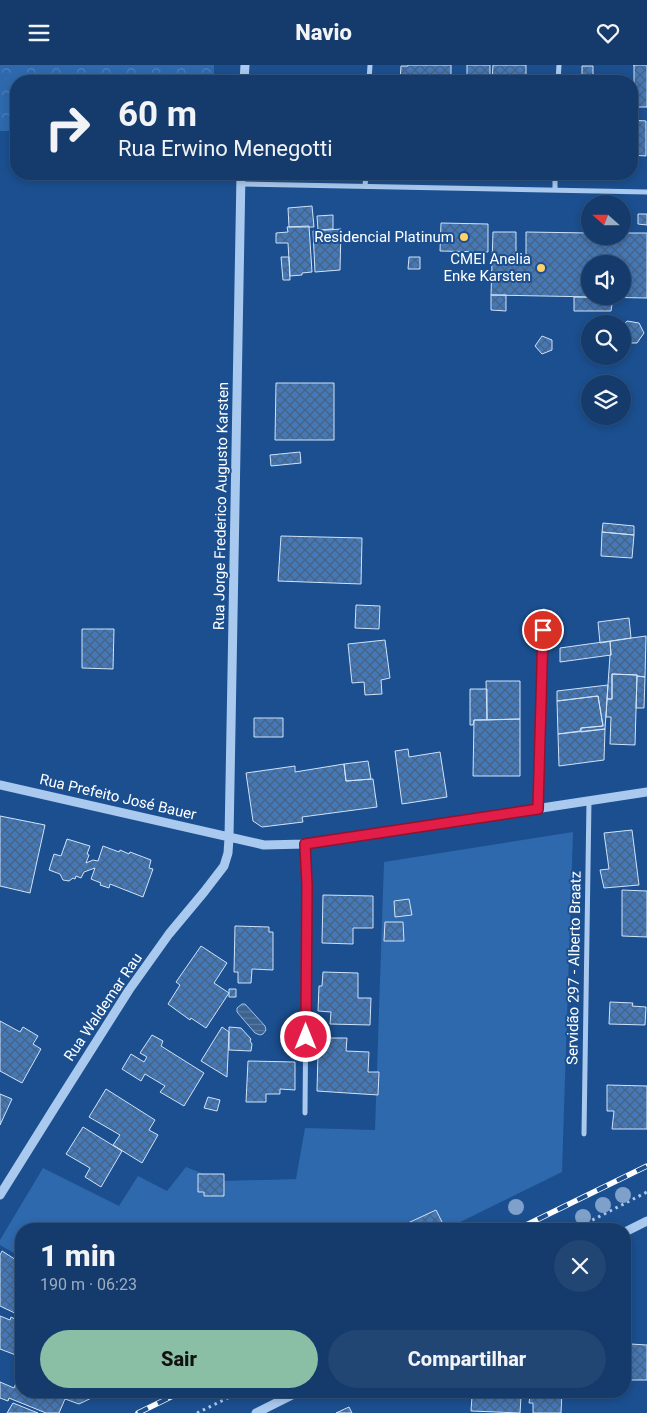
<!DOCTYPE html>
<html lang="pt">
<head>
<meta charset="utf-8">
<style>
  :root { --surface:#143b6b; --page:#214673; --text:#f1f3f6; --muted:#9dadc1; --line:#33557e; --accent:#8abfa5 }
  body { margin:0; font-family:Roboto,sans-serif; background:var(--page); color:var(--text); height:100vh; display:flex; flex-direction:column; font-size:19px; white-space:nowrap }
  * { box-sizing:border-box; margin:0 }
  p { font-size:16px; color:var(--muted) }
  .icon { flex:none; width:28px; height:28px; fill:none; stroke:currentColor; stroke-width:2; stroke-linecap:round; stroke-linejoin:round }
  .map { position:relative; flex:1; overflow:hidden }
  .drawer { position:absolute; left:15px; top:1158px; width:616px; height:175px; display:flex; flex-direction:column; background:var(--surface); border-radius:20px; box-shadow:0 2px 8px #0003,0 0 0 1px var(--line) }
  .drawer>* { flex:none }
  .guide { position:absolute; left:10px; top:10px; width:628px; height:105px; border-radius:20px; box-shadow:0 2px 8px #0003,0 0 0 1px var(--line); background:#143b6b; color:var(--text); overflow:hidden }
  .needle { width:32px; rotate:291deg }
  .tools { position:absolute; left:581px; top:130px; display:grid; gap:10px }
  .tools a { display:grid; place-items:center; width:50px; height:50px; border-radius:50%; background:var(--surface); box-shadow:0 2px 8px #0003,0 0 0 1px var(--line); font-size:25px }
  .pin { position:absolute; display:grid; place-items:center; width:42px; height:42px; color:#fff; margin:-21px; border:2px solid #fff; border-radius:50%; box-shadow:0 1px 5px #0007 }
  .me { position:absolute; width:55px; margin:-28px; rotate:0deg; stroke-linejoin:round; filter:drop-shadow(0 0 4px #0008) }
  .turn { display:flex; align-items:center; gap:18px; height:105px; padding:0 25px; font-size:22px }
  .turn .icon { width:65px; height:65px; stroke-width:2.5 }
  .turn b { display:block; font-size:35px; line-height:42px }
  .round { display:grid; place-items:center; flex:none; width:52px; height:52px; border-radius:26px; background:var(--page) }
  .overview { display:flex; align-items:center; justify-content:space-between; height:85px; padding:0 25px }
  h1 { font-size:30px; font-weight:800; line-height:38px }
  .button { display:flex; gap:10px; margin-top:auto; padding:10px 25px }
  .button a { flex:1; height:58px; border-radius:30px; background:var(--accent); color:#111; font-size:20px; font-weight:800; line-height:58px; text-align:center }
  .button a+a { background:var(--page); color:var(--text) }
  header { display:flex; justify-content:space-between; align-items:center; height:65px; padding:0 25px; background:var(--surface); font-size:22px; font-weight:800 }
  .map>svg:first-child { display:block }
  .grass { fill:#2e69ad }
  .forest { fill:url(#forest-crowns) }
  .water { fill:url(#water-rules); stroke:#9cc4f0 }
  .building { fill:url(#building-cross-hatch); stroke:#cfe3fa; fill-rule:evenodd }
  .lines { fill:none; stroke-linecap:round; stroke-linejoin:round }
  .path { stroke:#a9c9ee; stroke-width:3; stroke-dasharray:2.5 4; stroke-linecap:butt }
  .minor { stroke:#a9c9ee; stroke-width:5 }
  .tertiary { stroke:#a9c9ee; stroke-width:9 }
  .rail-casing { stroke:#fff; stroke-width:5.5 }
  .rail { stroke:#1b4f8f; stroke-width:4; stroke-dasharray:11; stroke-linecap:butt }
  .tree { fill:#7ea0ca }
  .route-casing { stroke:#92132f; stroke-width:12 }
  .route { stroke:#e11d48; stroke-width:9 }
  .poi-dot { fill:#ffd166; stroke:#1b4f8f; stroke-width:2 }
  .labels { text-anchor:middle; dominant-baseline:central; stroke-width:4; stroke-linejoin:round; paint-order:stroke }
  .poi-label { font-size:15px; fill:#fff; stroke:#1b4f8f; text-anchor:end }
  .street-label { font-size:15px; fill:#fff; stroke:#1b4f8f }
</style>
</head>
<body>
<header><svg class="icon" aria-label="menu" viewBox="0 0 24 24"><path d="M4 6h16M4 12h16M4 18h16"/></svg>Navio<svg class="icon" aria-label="heart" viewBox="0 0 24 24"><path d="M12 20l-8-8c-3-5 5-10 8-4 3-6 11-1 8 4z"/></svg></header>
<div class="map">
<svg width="647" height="1348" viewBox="0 0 647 1348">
  <defs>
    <pattern id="forest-crowns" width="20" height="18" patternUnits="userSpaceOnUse" patternTransform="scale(1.25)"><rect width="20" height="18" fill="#2e69ad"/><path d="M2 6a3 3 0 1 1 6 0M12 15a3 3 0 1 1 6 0" fill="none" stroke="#4d80b9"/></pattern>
    <pattern id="water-rules" width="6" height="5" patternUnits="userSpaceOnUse" patternTransform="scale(1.25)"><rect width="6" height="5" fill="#3c6290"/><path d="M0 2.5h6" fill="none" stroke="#597aa1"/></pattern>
    <pattern id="building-cross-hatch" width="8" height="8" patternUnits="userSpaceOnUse" patternTransform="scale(1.25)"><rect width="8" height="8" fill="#4478b7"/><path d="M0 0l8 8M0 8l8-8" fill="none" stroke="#486282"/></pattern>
  </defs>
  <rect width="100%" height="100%" fill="#1b4f8f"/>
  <path class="grass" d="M573,767l-11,340 -116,57h-425v28l-21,-12v-5l43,-72 76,38 19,-30 29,15 19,-24 36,14 74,-2 9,-51 70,2 9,-268z"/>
  <path class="forest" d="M0,0h214v9l-17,7h-181v50h-16z"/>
  <path class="water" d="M242,939h3l20,22 1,4 -3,4 -3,1 -5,-2 -18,-21v-4z"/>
  <path class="building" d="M408,0h43v16h-51l1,-15h7z
    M467,0h23v16h-23z
    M493,0h33v16h-34z
    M633,0h14v42h-16v-16h3v-26z
    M582,1h11v12h-11z
    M631,55l15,1v35l-15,-1z
    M312,141l2,21h-25l-1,-19z
    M638,149h9v11l-9,-1z
    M333,150v14l-15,1 -1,-14z
    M441,158l47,1v28l-48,-1z
    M309,161l3,46 -10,1v2l-12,1 -2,-33h-12v-10l12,-1 -1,-5z
    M341,164l-1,41 -25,2 -2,-41z
    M493,167h23v23l10,1v-24l64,1v3h32v-3h25v65l-156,-3zM590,199h32v32h-32z
    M281,192h8l1,23h-7z
    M409,192h11v12h-12z
    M491,230h15v16l-15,-1z
    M574,232l39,1 -2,13h-37z
    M627,256l12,2 5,10 -7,10h-12l-3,-6v-10z
    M542,271l10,4v10l-10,4 -7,-8z
    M276,318h58v57h-59z
    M300,387l1,11 -30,3 -1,-11z
    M603,458l31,3v9l-32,-3z
    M602,467l32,3 -2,23 -31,-2z
    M281,471l81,2 -1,46 -83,-3z
    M356,540l24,1 -1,23 -24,-1z
    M629,553l2,20 -31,5 -2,-21z
    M82,564h32l-1,40 -31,-1z
    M646,571l-1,41 -8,-1v-1l-25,-1v25h-5l3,-44h1l-1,-14z
    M385,575l5,38 -9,2 1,14 -17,1 -1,-13 -12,1 -4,-39z
    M610,576l1,14 -51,7v-14z
    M612,609l25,1 -2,70 -25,-1 1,-27h-5l1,-18h5z
    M637,611l8,1 -1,31h-8z
    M486,616h34v38l-33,1z
    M608,620l-3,44 -24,3v-4l22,-2 -5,-30 -41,5v-10z
    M470,624h17v31h-13l-1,5h-3z
    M598,631l5,30 -22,2 -1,3 -22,3 -1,-33z
    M254,653h29v19h-29z
    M520,654v57h-47l1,-56z
    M605,664l-1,31 -45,6 -1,-32z
    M408,684l1,8 31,-5 7,45 -45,7 -7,-53z
    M368,696l3,18 -25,2 -2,-17z
    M344,699l2,17 27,-2 4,28 -75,10 1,5 -41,5 -9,-6 -7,-48 49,-7v6z
    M0,751l45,9 -15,68 -30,-7z
    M632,765l7,55 -35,3 -4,-18 9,-1 -5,-36z
    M67,774l23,7 -3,8 2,1 -3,8 7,-3 5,1 5,-15 16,6 1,-2 9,4 1,-2 21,8 -2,8 4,1 -10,28 -33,-13 -1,4 -9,-3 1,-2 -10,-4 4,-11 -11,4 -3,6 -5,-2 -1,3 -2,-1 -4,3 -6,-1 -3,-6 -11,-4 5,-16 7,2z
    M622,825l25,1v46l-25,-1z
    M323,830l50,1v32h-20v16l-31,-1z
    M409,834l3,16 -17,2 -1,-16z
    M385,857h18l1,19h-20z
    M235,861l34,1v5h4v38l-21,-1 -1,14h-13v-11h-4z
    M201,881l26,17 -13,20 15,10 -23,35 -15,-10 -1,2 -22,-16 12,-19 -4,-3z
    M323,907l35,1v25h13l-1,27 -40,-1 1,-12 -13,-1 1,-25h3z
    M229,924h7v8h-7z
    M610,937l23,1 -1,3 14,1 -1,18 -36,-1z
    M0,956l20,11 3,-5 15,9 -5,8 8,5 -19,34 -22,-12z
    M222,962l7,5 -2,45 -26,-16z
    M229,962l12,1 10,11 -1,2 2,3 -1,7 -22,-1z
    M152,970l11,6 -2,5 43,27 -20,33 -24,-14 5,-6 -20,-12 -4,7 -19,-12 9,-15 13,8 3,-5 -7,-4z
    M323,973h24l-1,13 23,1 -1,20h11l-1,23 -61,-4 1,-38h5z
    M248,996l47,1v28l-15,-1v5h-14v8h-20z
    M607,1020l40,1v43h-35l2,-18h-7z
    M106,1024l49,31 -6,10 9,5 -16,28 -29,-18 7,-10 -31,-18z
    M0,1029l12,5 -12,26z
    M208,1032l12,3 -3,11 -13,-3z
    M83,1062l39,24 -21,36 -16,-10 5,-9 -24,-14z
    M198,1109h26v22h-20v-4h-6z
    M436,1145l7,14 -10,5h-38z
    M2,1186l19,12v21l-5,8 5,3v21l-21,-10v-51z
    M0,1251l10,4 1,-3 10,5v35l-21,-8z
    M631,1279l16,1v35h-22v-18h5z
    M21,1306v20h77l4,2 -23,11 -14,-5 -6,14h-13l-37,-15 -1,3 -8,-3v-16l14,6z
    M388,1326h14v1l-11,5z
    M534,1326h28l-1,22h-28v-10h-4l1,-7h4z
    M472,1331l49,1 -1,16 -49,-2z
    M13,1338l25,10h-31z
    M349,1342l3,6h-16z"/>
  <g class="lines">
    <path class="path" d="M575,1164l72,-37
      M197,1348l45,-22"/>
    <path class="minor" d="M369,16l1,-16
      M558,16l1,-16
      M241,119l406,8
      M365,121l1,-12
      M555,125v-16
      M538,744l6,-198
      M305,1048l2,-228 -2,-41
      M584,1069l5,-333"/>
    <path class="tertiary" d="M244,16l1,-16
      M0,720l264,60 41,-1 342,-52
      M0,1130l55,-88 74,-117 40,-56 35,-42 20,-26 4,-13 1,-15 12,-664
      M625,1167l22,-11
      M256,1348l44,-22"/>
    <defs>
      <path id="rail" d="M518,1164l129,-63
        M138,1348l45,-22"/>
    </defs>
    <use href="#rail" class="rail-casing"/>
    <use href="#rail" class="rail"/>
  </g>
  <g class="tree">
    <circle cx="623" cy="1130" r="8"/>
    <circle cx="603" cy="1140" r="8"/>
    <circle cx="516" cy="1142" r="8"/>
    <circle cx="583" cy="1152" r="8"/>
  </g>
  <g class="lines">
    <defs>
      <path id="route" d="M306,972l1,-152 -2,-41 233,-35 5,-179"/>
    </defs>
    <use href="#route" class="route-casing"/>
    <use href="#route" class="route"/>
  </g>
  <g class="poi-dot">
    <circle cx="464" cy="172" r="5"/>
    <circle cx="541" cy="203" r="5"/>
  </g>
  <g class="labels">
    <g class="poi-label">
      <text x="454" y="172">Residencial Platinum</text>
      <text x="531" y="194">CMEI Anelia<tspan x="531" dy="17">Enke Karsten</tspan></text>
    </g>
    <g class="street-label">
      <text transform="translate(221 441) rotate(-89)">Rua Jorge Frederico Augusto Karsten</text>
      <text transform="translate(118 732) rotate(13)">Rua Prefeito José Bauer</text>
      <text transform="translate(574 903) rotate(-89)">Servidão 297 - Alberto Braatz</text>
      <text transform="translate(103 942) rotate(-56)">Rua Waldemar Rau</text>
    </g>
  </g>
</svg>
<div class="tools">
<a><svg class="needle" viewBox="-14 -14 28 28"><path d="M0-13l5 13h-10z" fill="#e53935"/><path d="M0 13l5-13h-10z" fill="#9dadc1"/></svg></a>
<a><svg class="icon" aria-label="sound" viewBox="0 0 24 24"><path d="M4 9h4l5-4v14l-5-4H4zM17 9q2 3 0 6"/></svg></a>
<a><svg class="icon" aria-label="search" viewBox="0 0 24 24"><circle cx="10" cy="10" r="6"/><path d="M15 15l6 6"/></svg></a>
<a><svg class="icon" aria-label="layers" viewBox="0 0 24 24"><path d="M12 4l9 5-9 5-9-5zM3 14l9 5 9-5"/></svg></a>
</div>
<div class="pin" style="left:543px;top:565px;background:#d93025"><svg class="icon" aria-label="arrive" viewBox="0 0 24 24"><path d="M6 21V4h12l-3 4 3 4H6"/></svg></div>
<svg class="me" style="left:306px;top:972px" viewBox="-20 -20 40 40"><circle r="17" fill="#e11d48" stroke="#fff" stroke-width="3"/><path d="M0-11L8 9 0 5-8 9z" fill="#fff"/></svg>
<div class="guide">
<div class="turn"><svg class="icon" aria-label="right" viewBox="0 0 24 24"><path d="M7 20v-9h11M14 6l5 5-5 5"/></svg><div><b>60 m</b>Rua Erwino Menegotti</div></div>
</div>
<section class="drawer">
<div class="overview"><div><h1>1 min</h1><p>190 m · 06:23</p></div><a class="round"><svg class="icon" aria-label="close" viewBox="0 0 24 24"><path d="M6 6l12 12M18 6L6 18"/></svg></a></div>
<div class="button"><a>Sair</a><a>Compartilhar</a></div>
</section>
</div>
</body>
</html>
